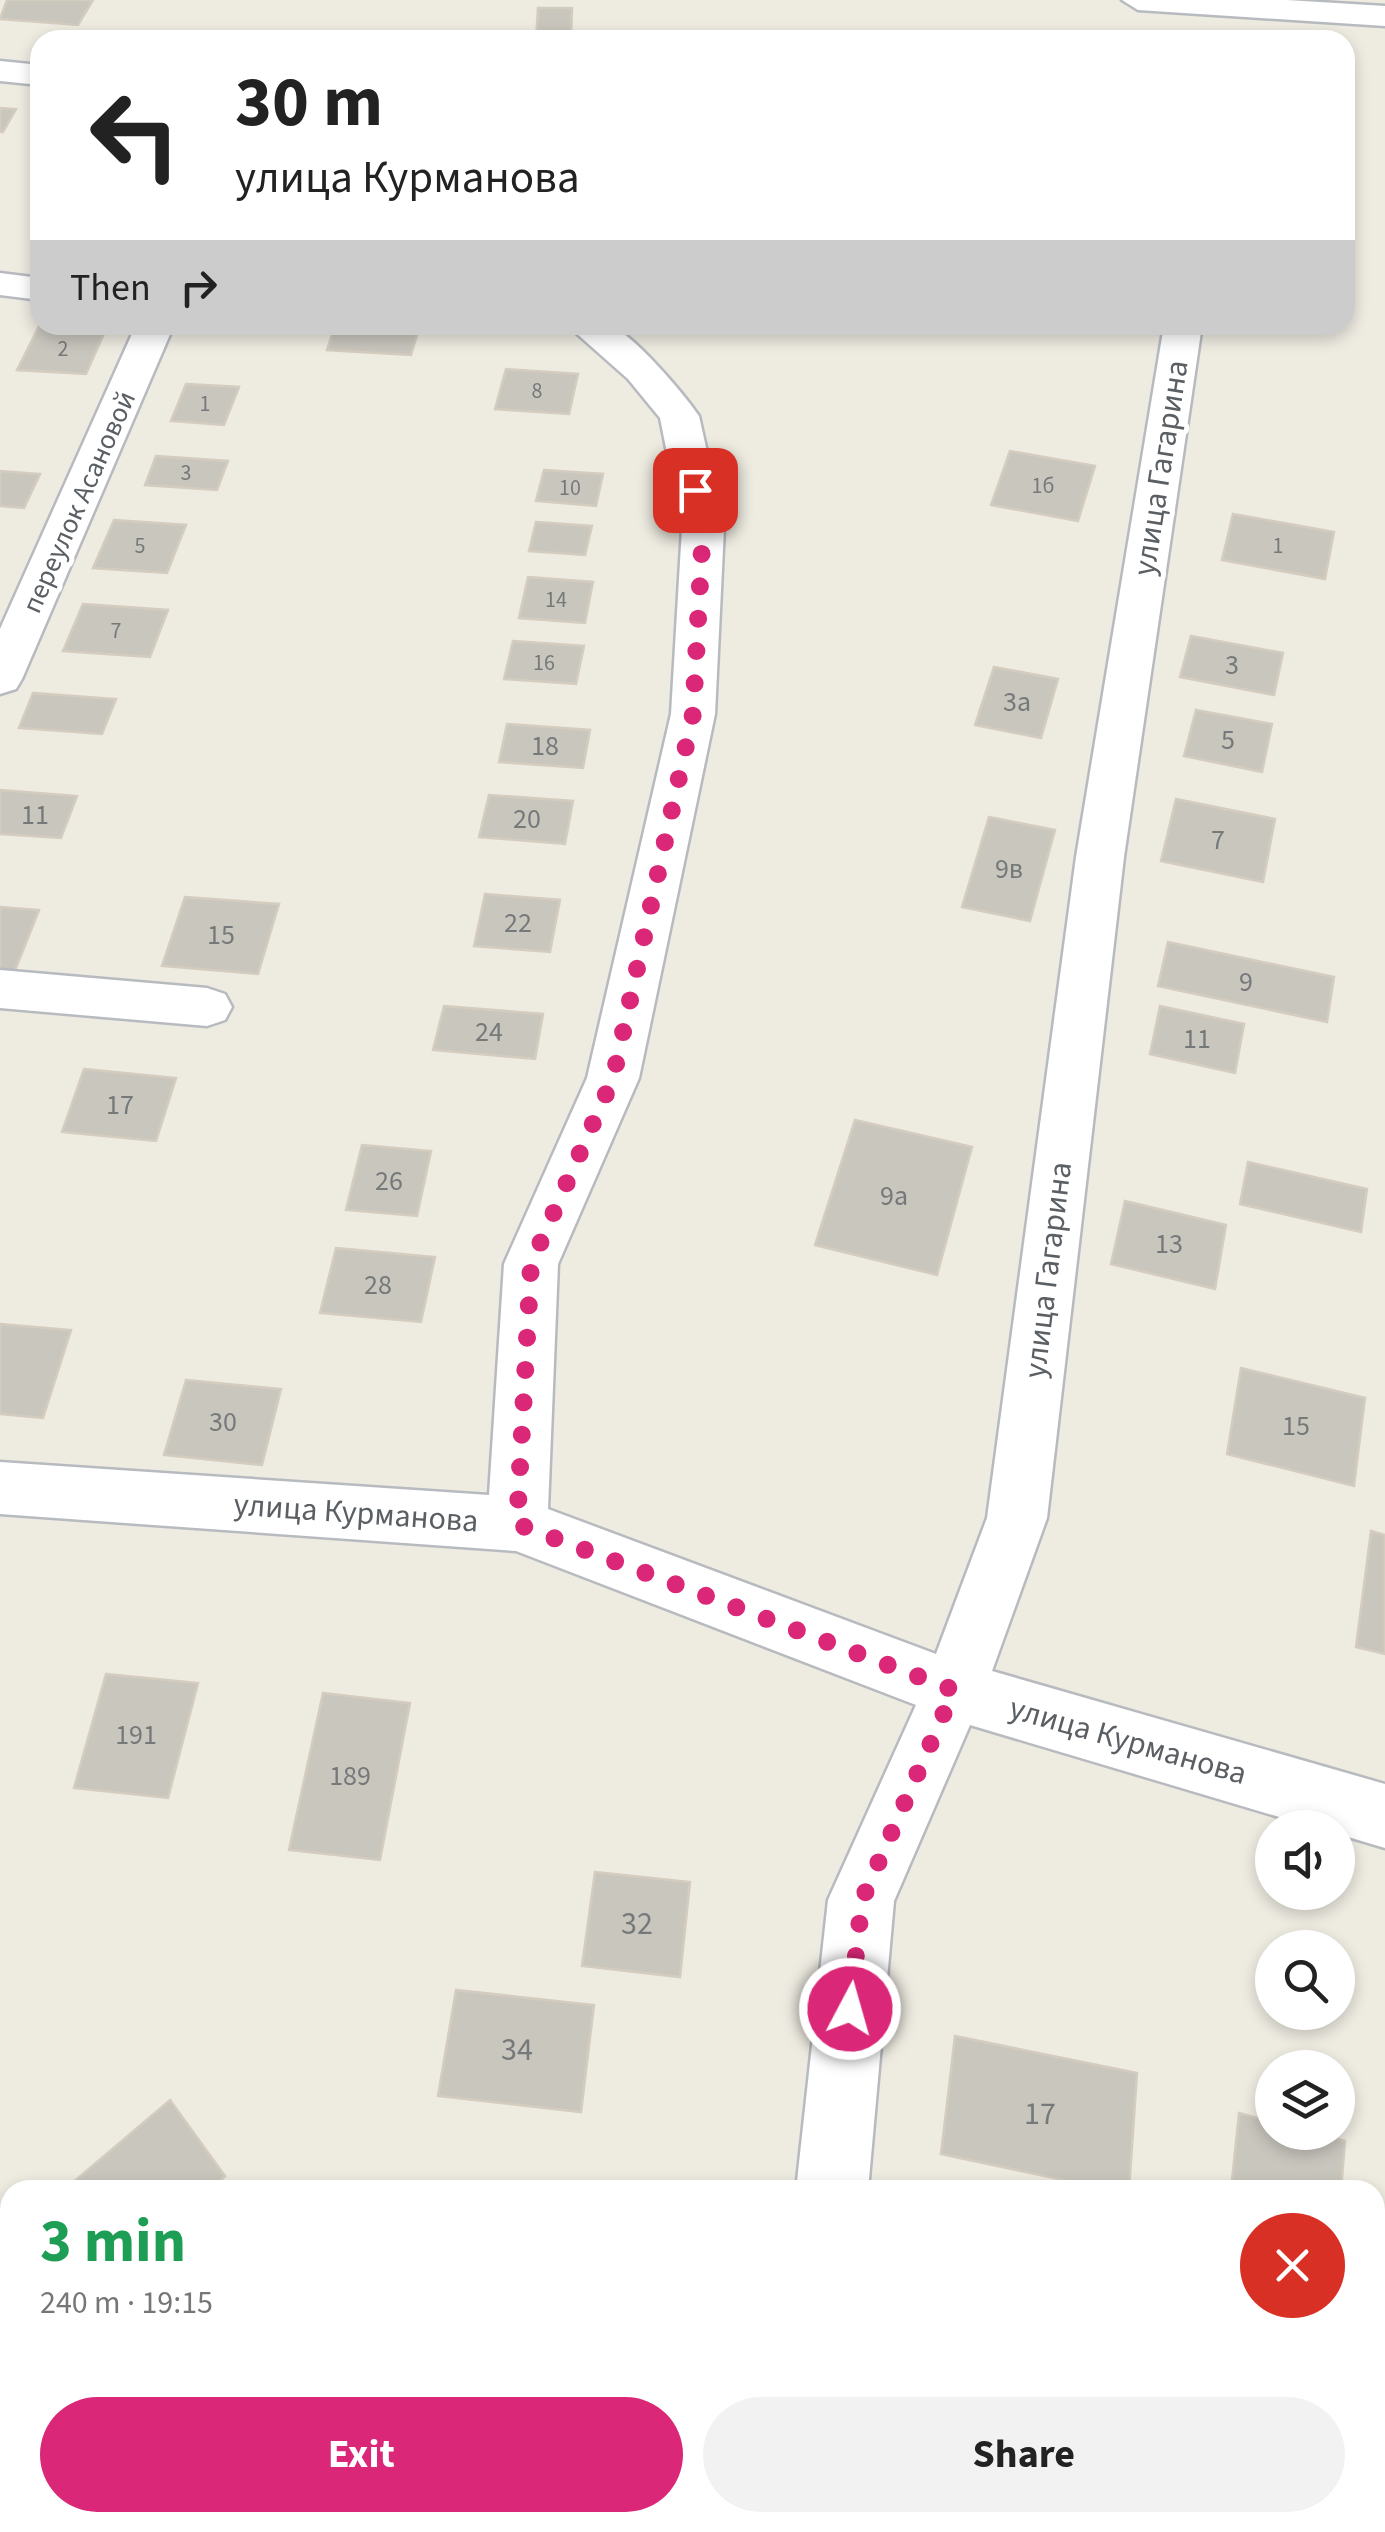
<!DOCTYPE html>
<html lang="en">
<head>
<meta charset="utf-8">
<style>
  :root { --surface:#fff; --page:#f2f2f2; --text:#222; --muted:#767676; --accent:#db2777 }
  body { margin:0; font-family:"Source Sans 3",sans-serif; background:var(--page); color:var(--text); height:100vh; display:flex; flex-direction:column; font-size:38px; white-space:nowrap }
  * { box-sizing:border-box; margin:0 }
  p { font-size:32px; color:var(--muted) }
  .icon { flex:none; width:55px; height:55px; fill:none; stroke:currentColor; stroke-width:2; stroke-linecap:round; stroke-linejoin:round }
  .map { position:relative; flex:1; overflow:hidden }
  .sheet { position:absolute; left:0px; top:2180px; width:1385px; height:352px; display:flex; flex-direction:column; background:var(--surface); border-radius:30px 30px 0 0; box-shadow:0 5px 15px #0003 }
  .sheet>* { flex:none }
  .guide { position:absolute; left:30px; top:30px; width:1325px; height:305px; border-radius:30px; box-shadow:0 5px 15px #0003; background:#fff; color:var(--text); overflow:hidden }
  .controls { position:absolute; left:1255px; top:1810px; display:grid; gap:20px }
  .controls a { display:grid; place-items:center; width:100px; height:100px; border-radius:50%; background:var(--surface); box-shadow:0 5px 15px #0003; font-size:50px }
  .pin { position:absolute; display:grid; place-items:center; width:85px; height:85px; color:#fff; margin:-42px; border-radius:20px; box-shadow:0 5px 15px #0006 }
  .me { position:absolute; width:110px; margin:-55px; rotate:6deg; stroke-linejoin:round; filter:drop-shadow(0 0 8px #0008) }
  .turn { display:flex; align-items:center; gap:35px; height:210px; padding:0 40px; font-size:45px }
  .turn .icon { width:130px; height:130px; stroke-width:2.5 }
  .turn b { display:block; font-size:70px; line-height:85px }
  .then { display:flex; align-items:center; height:95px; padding:0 40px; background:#0003; gap:20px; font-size:38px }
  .round { display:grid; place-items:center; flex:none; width:105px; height:105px; border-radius:52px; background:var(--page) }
  .headline { display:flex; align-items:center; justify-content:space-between; height:170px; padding:0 40px }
  h1 { font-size:60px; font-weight:700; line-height:75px; color:#1e9e55 }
  .button { display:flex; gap:20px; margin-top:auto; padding:20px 40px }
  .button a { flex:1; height:115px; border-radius:60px; background:var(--accent); color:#fff; font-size:40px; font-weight:700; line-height:115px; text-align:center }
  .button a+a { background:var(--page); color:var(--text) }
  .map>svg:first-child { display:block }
  .building { fill:#c9c6be; stroke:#d4cdbf; stroke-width:2.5 }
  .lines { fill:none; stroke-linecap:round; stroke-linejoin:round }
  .minor-casing { stroke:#b7babf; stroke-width:5 }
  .minor { fill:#fff; fill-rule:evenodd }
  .route { stroke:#db2777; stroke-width:18; stroke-dasharray:0 32.4 }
  .labels { text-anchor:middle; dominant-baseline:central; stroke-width:10; stroke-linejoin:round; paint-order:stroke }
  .far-number-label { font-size:22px; fill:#76797a }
  .far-street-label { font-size:28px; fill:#5a5f64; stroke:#fff }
  .number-label { font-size:28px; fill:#76797a }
  .street-label { font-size:32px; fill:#5a5f64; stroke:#fff }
  .near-number-label { font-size:32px; fill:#76797a }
</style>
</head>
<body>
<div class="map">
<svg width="1385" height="2532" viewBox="0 0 1385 2532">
  <rect width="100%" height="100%" fill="#eeebe1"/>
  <path class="building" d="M7,0h86l-15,25 -78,-6z
    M538,8h34l-1,32h-35z
    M0,108l16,1 -13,23h-3z
    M40,324l67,3 -21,47 -69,-4z
    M335,325h85l-9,30 -84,-5z
    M506,369l72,5 -9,40 -74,-5z
    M186,384l53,3 -15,38 -53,-4z
    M1010,451l85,15 -17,55 -87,-16z
    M156,456l72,5 -11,29 -72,-5z
    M544,470l59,4 -7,32 -60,-5z
    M0,471l40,3 -16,34 -24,-2z
    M1233,514l101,18 -9,47 -103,-19z
    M114,520l72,5 -19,48 -74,-5z
    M536,522l56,4 -7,29 -56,-4z
    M528,577l65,5 -8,41 -66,-5z
    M83,604l85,6 -18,47 -87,-6z
    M1191,636l92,17 -9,42 -94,-18z
    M513,641l71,5 -8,38 -72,-5z
    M994,667l64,12 -17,59 -66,-13z
    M33,693l83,6 -14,35 -83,-6z
    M1196,710l76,14 -10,48 -78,-16z
    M507,724l83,6 -7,38 -84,-6z
    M0,790l77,6 -16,42 -61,-4z
    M489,795l84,6 -8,43 -86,-7z
    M1176,799l99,20 -12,63 -102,-21z
    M989,817l66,13 -25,91 -68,-14z
    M485,894l75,6 -10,52 -76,-6z
    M185,897l94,7 -21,70 -96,-8z
    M0,907l39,3 -25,63 -14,-1z
    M1168,942l166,35 -7,45 -169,-36z
    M444,1006l99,8 -8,45 -102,-9z
    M1160,1006l84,18 -9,49 -85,-19z
    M84,1069l92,9 -20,63 -94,-9z
    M855,1120l117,27 -35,128 -122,-30z
    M362,1145l69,6 -14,65 -71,-6z
    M1248,1162l119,27 -6,43 -121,-28z
    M1125,1201l101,24 -11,64 -104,-25z
    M336,1248l99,9 -14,65 -101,-9z
    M0,1324l71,6 -28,88 -43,-4z
    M1241,1368l124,30 -11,88 -127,-32z
    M186,1380l95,9 -19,76 -98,-10z
    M1371,1531l14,4v119l-29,-7z
    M106,1674l92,9 -30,115 -94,-10z
    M323,1693l87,10 -30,157 -91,-10z
    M595,1872l95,10 -10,95 -98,-11z
    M456,1990l138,15 -13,107 -143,-16z
    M955,2036l182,37 -8,117h-19l-169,-36z
    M170,2100l55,76 -16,14h-145z
    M1239,2113l33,9v10h41l32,9 -4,49h-110z
    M10,2466v55l-10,-1z
    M18,2522h120l-2,10h-46z
    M325,2522h172l-2,10h-171z
    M914,2522h90l41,4 1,6h-133z"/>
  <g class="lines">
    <defs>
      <path id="minor" d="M1122,0h165l98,6v20l-247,-16z
        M0,61l40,4v20l-40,-4z
        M0,273l40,5v22l-40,-5z
        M136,325h38l-152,354 -6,10 -16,5v-65z
        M567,325c12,0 29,-3 41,0 24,7 76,69 91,91l25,112 -9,186 -76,364 -81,186 -10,245 388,145 51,-136 89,-661 88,-532h38l-78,532 -77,661 -55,153 393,113v64l-47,-14v-6h-22l-346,-103 -76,176 -26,289h-72l32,-290 88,-195 -400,-154 -516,-37v-52l489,33 15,-231 83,-186 84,-364 11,-186 -22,-110 -32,-39z
        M0,970l207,18 18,6 7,13 -7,13 -18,6 -207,-18z
        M759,2522h78l-1,10h-78z"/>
    </defs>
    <use href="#minor" class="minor-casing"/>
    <use href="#minor" class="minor"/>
  </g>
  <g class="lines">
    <path class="route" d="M695,490l8,38 -10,186 -80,364 -82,186 -14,260 437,166 -92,210 -12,109"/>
  </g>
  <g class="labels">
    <g class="far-number-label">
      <text x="63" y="349">2</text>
      <text x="537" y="391">8</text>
      <text x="205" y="404">1</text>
      <text x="186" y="473">3</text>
      <text x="1043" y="486">1б</text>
      <text x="570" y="488">10</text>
      <text x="140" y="546">5</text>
      <text x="1278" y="546">1</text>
      <text x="556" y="600">14</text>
      <text x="116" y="631">7</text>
      <text x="544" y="663">16</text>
    </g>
    <g class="far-street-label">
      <text transform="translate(79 502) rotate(-66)">переулок Асановой</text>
    </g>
    <g class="number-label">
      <text x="1232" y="665">3</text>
      <text x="1017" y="702">3а</text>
      <text x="1228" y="740">5</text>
      <text x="545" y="746">18</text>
      <text x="35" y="815">11</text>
      <text x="527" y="819">20</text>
      <text x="1218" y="840">7</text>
      <text x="1009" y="869">9в</text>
      <text x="518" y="923">22</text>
      <text x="221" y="935">15</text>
      <text x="1246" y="982">9</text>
      <text x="489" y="1032">24</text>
      <text x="1197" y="1039">11</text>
      <text x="120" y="1105">17</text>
      <text x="389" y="1181">26</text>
      <text x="894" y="1196">9а</text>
      <text x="1169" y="1244">13</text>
      <text x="378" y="1285">28</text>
      <text x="223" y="1422">30</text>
      <text x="1296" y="1426">15</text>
      <text x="136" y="1735">191</text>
      <text x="350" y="1776">189</text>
    </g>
    <g class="street-label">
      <text transform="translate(1161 468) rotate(-81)">улица Гагарина</text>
      <text transform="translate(1048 1270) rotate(-83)">улица Гагарина</text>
      <text transform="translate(356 1513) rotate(4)">улица Курманова</text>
      <text transform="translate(1128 1741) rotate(16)">улица Курманова</text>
    </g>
    <g class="near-number-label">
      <text x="637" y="1924">32</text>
      <text x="517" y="2050">34</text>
      <text x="1040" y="2114">17</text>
    </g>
  </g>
</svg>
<div class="controls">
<a><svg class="icon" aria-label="sound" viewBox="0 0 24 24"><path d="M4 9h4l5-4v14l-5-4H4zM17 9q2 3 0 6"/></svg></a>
<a><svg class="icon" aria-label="search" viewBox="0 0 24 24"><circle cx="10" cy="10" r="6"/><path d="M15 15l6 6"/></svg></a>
<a><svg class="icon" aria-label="layers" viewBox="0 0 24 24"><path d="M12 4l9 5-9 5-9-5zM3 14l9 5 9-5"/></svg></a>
</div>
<div class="pin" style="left:695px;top:490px;background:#d93025"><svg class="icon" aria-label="arrive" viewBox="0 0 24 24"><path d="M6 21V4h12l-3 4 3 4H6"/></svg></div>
<svg class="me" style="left:850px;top:2009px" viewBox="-20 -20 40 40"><circle r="17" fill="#db2777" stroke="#fff" stroke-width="3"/><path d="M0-11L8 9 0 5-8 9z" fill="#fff"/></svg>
<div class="guide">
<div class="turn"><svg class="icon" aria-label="left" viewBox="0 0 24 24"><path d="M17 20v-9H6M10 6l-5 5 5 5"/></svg><div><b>30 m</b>улица Курманова</div></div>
<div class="then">Then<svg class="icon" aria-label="right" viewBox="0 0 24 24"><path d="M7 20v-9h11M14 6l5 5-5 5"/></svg></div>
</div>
<section class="sheet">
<div class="headline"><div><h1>3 min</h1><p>240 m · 19:15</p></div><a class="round" style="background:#d93025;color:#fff"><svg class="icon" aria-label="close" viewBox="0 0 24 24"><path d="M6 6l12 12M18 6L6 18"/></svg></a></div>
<div class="button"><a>Exit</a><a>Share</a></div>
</section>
</div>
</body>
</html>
